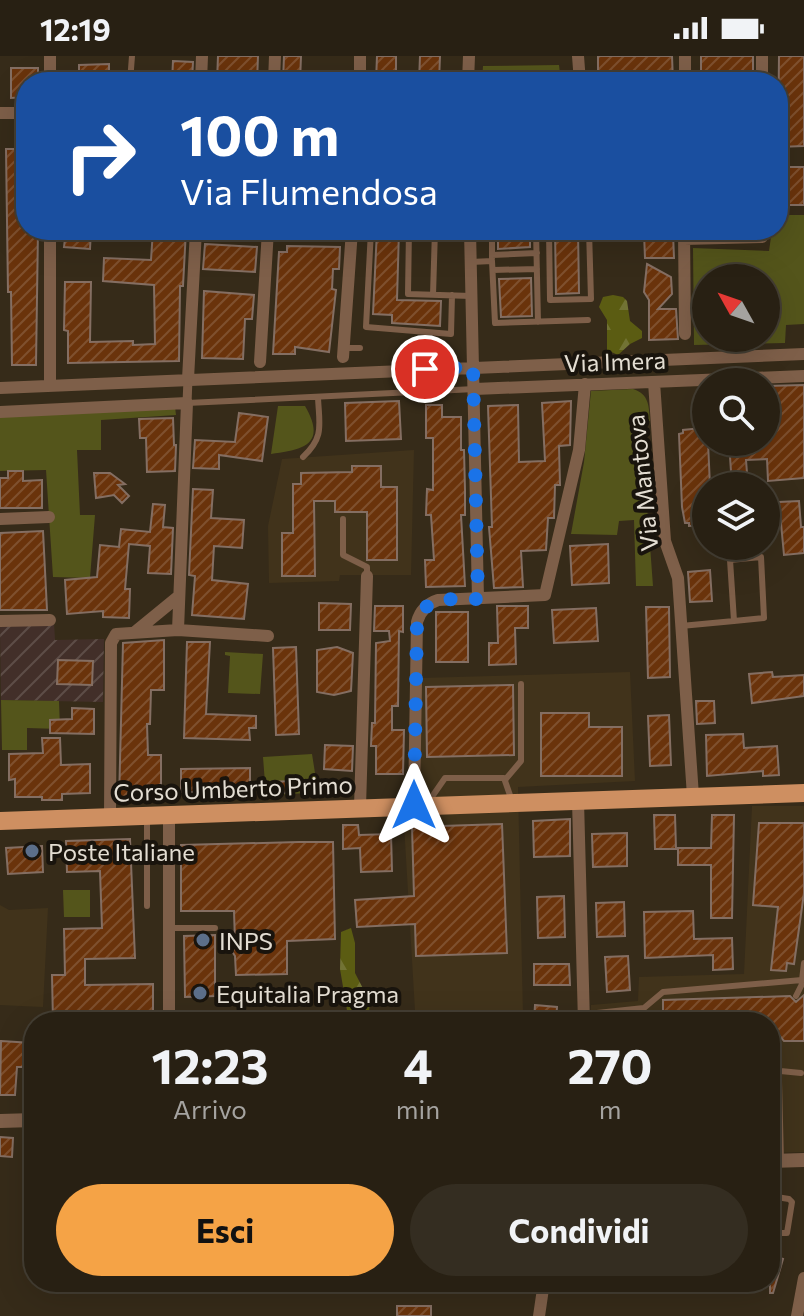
<!DOCTYPE html>
<html lang="it">
<head>
<meta charset="utf-8">
<style>
  :root { --surface:#282013; --page:#342d21; --text:#f1f3f6; --muted:#a5a3a0; --line:#443e33; --accent:#f5a346 }
  body { margin:0; font-family:Commissioner,sans-serif; background:var(--page); color:var(--text); height:100vh; display:flex; flex-direction:column; font-size:30px; white-space:nowrap }
  * { box-sizing:border-box; margin:0 }
  p { font-size:26px; color:var(--muted) }
  .icon { flex:none; width:44px; height:44px; fill:none; stroke:currentColor; stroke-width:2; stroke-linecap:round; stroke-linejoin:round }
  .map { position:relative; flex:1; overflow:hidden }
  .side { position:absolute; left:24px; top:956px; width:756px; height:280px; display:flex; flex-direction:column; background:var(--surface); border-radius:32px; box-shadow:0 8px 32px #0002,0 0 0 2px var(--line) }
  .side>* { flex:none }
  .guide { position:absolute; left:16px; top:16px; width:772px; height:168px; border-radius:32px; box-shadow:0 8px 32px #0002,0 0 0 2px var(--line); background:#1a4fa0; color:#fff; overflow:hidden }
  .needle { width:52px; rotate:310deg }
  .tools { position:absolute; left:692px; top:208px; display:grid; gap:16px }
  .tools a { display:grid; place-items:center; width:88px; height:88px; border-radius:50%; background:var(--surface); box-shadow:0 8px 32px #0002,0 0 0 2px var(--line); font-size:40px }
  .pin { position:absolute; display:grid; place-items:center; width:68px; height:68px; color:#fff; margin:-34px; border:4px solid #fff; border-radius:50%; box-shadow:0 2px 8px #0007 }
  .me { position:absolute; width:88px; margin:-44px; rotate:0deg; stroke-linejoin:round; filter:drop-shadow(0 0 6px #0008) }
  .turn { display:flex; align-items:center; gap:28px; height:168px; padding:0 32px; font-size:36px }
  .turn .icon { width:104px; height:104px; stroke-width:2.5 }
  .turn b { display:block; font-size:56px; line-height:68px }
  .eta { display:flex; justify-content:space-evenly; align-items:center; height:136px; text-align:center }
  .eta b { font-size:48px; font-weight:700; line-height:56px }
  .action { display:flex; gap:16px; margin-top:auto; padding:16px 32px }
  .action a { flex:1; height:92px; border-radius:48px; background:var(--accent); color:#111; font-size:32px; font-weight:700; line-height:92px; text-align:center }
  .action a+a { background:var(--page); color:var(--text) }
  .status { display:flex; justify-content:space-between; align-items:center; height:56px; padding:0 40px; background:var(--surface); direction:ltr }
  .status svg { height:22px; fill:currentColor }
  .map>svg:first-child { display:block }
  .built { fill:#41331b }
  .industrial { fill:url(#industrial-furrows) }
  .green { fill:#54551b; fill-rule:evenodd }
  .forest { fill:url(#forest-firs) }
  .building { fill:url(#building-hatch); stroke:#846e62; stroke-width:2 }
  .lines { fill:none; stroke-linecap:round; stroke-linejoin:round }
  .service { stroke:#7e5f49; stroke-width:6 }
  .pedestrian { stroke:#7e5f49; stroke-width:9 }
  .minor { stroke:#7e5f49; stroke-width:12 }
  .tertiary { stroke:#7e5f49; stroke-width:14 }
  .primary { stroke:#ce8f61; stroke-width:18 }
  .route { stroke:#1a73e8; stroke-width:14; stroke-dasharray:0 25.2 }
  .service-dot { fill:#5c6f8a; stroke:#19140d; stroke-width:3 }
  .labels { text-anchor:middle; dominant-baseline:central; stroke-width:8; stroke-linejoin:round; paint-order:stroke }
  .street-label { font-size:24px; fill:#e3ddd2; stroke:#19140d }
  .poi-label { font-size:24px; fill:#e3ddd2; stroke:#19140d; text-anchor:start }
</style>
</head>
<body>
<div class="status"><b>12:19</b><svg viewBox="0 0 49 12"><path d="M0 12V9h3v3zM5 12V6h3v6zM10 12V3h3v9zM15 12V0h3v12zM26 1h20v11H26zM47 4h2v5h-2z"/></svg></div>
<div class="map">
<svg width="804" height="1260" viewBox="0 0 804 1260">
  <defs>
    <pattern id="industrial-furrows" width="10" height="10" patternUnits="userSpaceOnUse" patternTransform="scale(2)"><rect width="10" height="10" fill="#422f29"/><path d="M-1 1l2-2M0 10L10 0M9 11l2-2" fill="none" stroke="#5d4d47"/></pattern>
    <pattern id="forest-firs" width="22" height="20" patternUnits="userSpaceOnUse" patternTransform="scale(2)"><rect width="22" height="20" fill="#5b5c12"/><path d="M5 1l3.5 6h-7zM16 11l3.5 6h-7z" fill="#727334"/></pattern>
    <pattern id="building-hatch" width="6" height="6" patternUnits="userSpaceOnUse" patternTransform="scale(2)"><rect width="6" height="6" fill="#6a330b"/><path d="M-1 1l2-2M0 6l6-6M5 7l2-2" fill="none" stroke="#7f502e"/></pattern>
  </defs>
  <rect width="100%" height="100%" fill="#362b19"/>
  <path class="built" d="M414,394l-3,125h-71l-1,6 -70,2 -1,-57 14,-67z
    M630,616l5,109 -117,6 5,229 -108,-5 -11,-187 16,-1 1,-145z
    M752,750h52v346l-34,1v-131h-180l1,-17 47,-4 1,-24 105,-3z
    M0,849l9,5 39,-2 -5,99 -43,-2z"/>
  <path class="industrial" d="M54,567l1,17 49,-1 -1,63 -102,-2 -1,-75z"/>
  <path class="green" d="M559,9l2,17h-79l1,-16z
    M778,159h26v109l-18,1 -1,18 -91,2 -1,-97 76,3 3,-21h6zM706,222h60v60h-60z
    M633,333c16,5 16,17 17,32l-9,2 12,163h-17l-2,-66 -15,1 -2,14 -46,-1 13,-72 7,-71z
    M278,350h27c22,38 -1,44 -34,48z
    M175,351l1,8 -75,5v30h-24l3,65h15l-5,63 -37,-1 -7,-107 -46,1v-56z
    M225,596l38,2 -3,40 -32,-1 2,-37 -5,-1z
    M1,644l58,1 1,28 -33,-1v22h-25z
    M312,698l6,38 -52,4 -3,-39z
    M63,834h27v27h-26z"/>
  <path class="forest" d="M613,239l10,2 4,4 3,20 12,10v7l-12,6 -12,11 -11,-5v-30l-8,-13 4,-10z
    M351,872l4,15v30l15,29 -2,20h-19l-9,-53 1,-37z"/>
  <path class="building" d="M218,0h40l-1,26h-40z
    M284,0h17l-1,26h-17z
    M377,0h19v26h-20z
    M420,0h20l-1,26h-20z
    M598,0h74l1,26h-75z
    M701,0h52v26h-15v-6l-37,1z
    M779,0h25v90l-26,1z
    M173,5l20,1 -1,20h-20z
    M109,8v18h-30v-17z
    M11,12h27v14h-12v15l-15,1z
    M6,93h20v81h12l-2,135h-24l-1,-73h-3z
    M778,111h26v38h-26z
    M66,174h25l-1,19 -26,-2z
    M153,174h33l-3,56h-3l-1,75 -111,2v-32l-4,-1 1,-48h26l-1,60 43,-1v4l22,-1 -1,-59 -51,-4 1,-23 47,2z
    M377,174h22l-2,70 44,1 -1,25 -48,-3v-8l-19,-1z
    M498,174h32v17l-32,2z
    M555,174h23l1,63 -23,1z
    M644,177h29l1,25h-29z
    M205,188l52,3 -2,25 -52,-3z
    M287,190l53,1 -1,22h-6l-1,20 4,1 -7,62 -34,-5v7h-22l6,-102h8z
    M647,208l24,13 1,17 -14,15h18l2,30 -29,1v-40l-5,-8z
    M531,222l1,38 -31,1 -2,-38z
    M204,235l50,4 -2,24h-7l-2,40 -41,-1z
    M804,329v93l-36,3 -1,-22 -21,1 2,26h-16l-3,-44h37v-56z
    M399,345l2,38 -55,2 -1,-38z
    M571,345l-1,44 -11,1 1,39h-5l-1,33h-6l-2,32 -25,1 2,36 -29,1 -5,-61h3l-4,-121 30,-1 1,57 26,-1 -3,-58z
    M426,349h16v12h19v33h3l1,40v25h-4l4,71 -39,1 -1,-27h9l-3,-45h-5l1,-26 6,1v-52h-7z
    M239,357l29,4 -6,44 -43,-6v14l-26,-1 2,-28 40,2z
    M173,362l1,27h2l-1,26 -28,1 -1,-34h-6l-1,-19z
    M702,372l4,4 2,10 2,44h-4v39l-17,1v-3h-4l-3,-16 -3,-73 4,-1v-3z
    M352,410h29v21h16v73h-30v-48h-32v-11h-21l1,75h-33v-43h11v-49h8v-11l51,-1z
    M8,415h15v10l19,-1v28h-42v-30h8z
    M94,417h16l15,11 -7,1 11,11 -7,7 -8,-8 -18,3z
    M193,433l20,1 -2,28 33,2 -2,28 -28,-2 -2,34 36,4 -4,35 -52,-4 3,-39 -6,-1z
    M799,445l2,26h3v26l-20,2 -5,-53z
    M153,448l12,1 -2,22 10,1 -2,46 -23,-1 2,-27 -21,-2 -4,45h5l-1,29 -26,-1v-6l-36,3 -2,-34 32,-3 3,-32 19,2 2,-18 29,3z
    M43,475l4,79h-47v-77z
    M608,488l1,39 -37,2 -2,-39z
    M710,514l2,31 -22,1 -2,-30z
    M319,547l32,1 -1,26h-31z
    M375,550h28v26l-4,-1 -1,75h-6v24h12l-1,44h-27v-28h-5l1,-23h3l1,-80 14,-2 -1,-10h-15z
    M497,550h31v22h-13l1,36 -27,1v-22h9z
    M646,551h23l1,70 -22,1z
    M596,552l2,33 -44,2 -2,-33z
    M436,556h32v50h-32z
    M164,584v50h-13l-1,34h-3l1,31h13v35l-23,1v10h-19l4,-158z
    M187,586h23l-4,72 50,2v12h-7l1,12 -66,-2z
    M296,591l3,87 -23,1 -3,-87z
    M337,591l16,6 -2,38 -17,4 -17,-3v-42z
    M58,604l35,1 -1,24 -35,-1z
    M772,616l1,5 31,-2v21l-52,7 -3,-29z
    M513,629l1,70 -87,2 -1,-70z
    M696,645h18l1,22 -18,1z
    M72,652l22,1v25l-44,-1v-13l22,-1z
    M541,657h48v14h33v49h-81z
    M669,659l2,50 -21,1 -2,-50z
    M743,678l1,14 33,-2 2,29 -16,1v-5l-56,5 -1,-41z
    M42,682h18l1,27 29,-1v29l-28,1v6h-20v-3h-27v-18l-6,1v-26l34,-1z
    M325,689l28,1 -1,25 -28,-2z
    M250,712v23l-69,1v-23z
    M292,725l1,11 -24,2v-12z
    M654,759h21l1,34h-21z
    M712,759h22l-2,103h-21v-53h-33v-17h33z
    M570,763v37l-36,1 -1,-36z
    M759,767h45v70l-10,71 -7,-1 -1,8 -15,-1 7,-63 -25,-2z
    M502,768l5,129 -91,3 -1,-32 -58,3 -2,-27 59,-4 -2,-69z
    M343,769h15l1,10 32,-1 1,37 -31,1 -1,-24 -17,1z
    M627,777v33l-34,1 -1,-33z
    M130,783l5,119 -50,1v26l68,-1v27l-68,1v10h-32l-1,-47h13l-1,-46 38,-1 -2,-57 -33,1 -1,-31z
    M299,786h34l2,97 -48,2v33l-51,1 -1,-19 -5,-8 5,-6 -1,-31h-53v-66z
    M42,790l1,26 -35,2 -2,-26z
    M564,840l1,41 -27,1 -1,-41z
    M624,846l1,34 -28,1 -1,-34z
    M693,855l1,28 38,-1 1,31 -20,1v-15l-68,3 -1,-46z
    M215,879v61l-30,1 -1,-61z
    M628,900l2,34 -23,2 -2,-35z
    M534,908h35l1,21h-36z
    M804,939v46h-20l-5,-6 -9,6v-19h-107v-22l127,-4 6,6z
    M535,949l22,2 -1,15h-22z
    M1,985l31,2 -2,24h-13l-2,28h-15z
    M0,1081l13,1 -1,19 -12,-1z
    M770,1199l13,4 -10,34h-3z
    M397,1250h34v10h-34z"/>
  <g class="lines">
    <path class="service" d="M130,26l2,-26
      M371,174l-5,97 85,7 1,-39
      M409,174l-1,64 63,2
      M492,174v28
      M536,174l2,92
      M549,174l1,70 41,-1 -2,-69
      M492,199l45,-2
      M471,206l21,-1 3,62 93,-3
      M493,214l44,-1
      M433,239l2,-65
      M344,292h16
      M187,347l288,-14
      M303,401c22,-20 16,-33 15,-60
      M343,463v36l24,12v9
      M761,501l3,61 -30,3 -4,-61z
      M681,570l53,-5
      M505,724l16,-19v-77
      M429,745l16,-23h59l8,23
      M147,850v-88
      M170,872h45
      M796,940l8,-16
      M596,966l1,-9 47,-5 19,-16 139,-12 2,-17
      M778,985l3,120
      M770,1014l31,3
      M770,1140l19,3 3,3 -5,31h-17"/>
    <path class="pedestrian" d="M187,347l1,-24"/>
    <path class="minor" d="M578,0l2,26
      M50,26v-26
      M201,26l1,-26
      M274,26l1,-26
      M360,26v-26
      M468,26l1,-26
      M685,26v-26
      M762,26v-26
      M0,57h26
      M50,174v156
      M196,174l72,4
      M470,174l8,369
      M684,174l1,104
      M684,183l78,-2v-7
      M343,301l9,-127
      M260,306l8,-132
      M188,323l8,-149
      M654,326l11,159 13,37 15,218
      M0,332l804,-34
      M475,333l329,-13
      M0,356l187,-9 -9,227
      M0,463l49,-2
      M0,565l50,-1
      M135,576l44,-36
      M578,745l6,221
      M414,749l3,-183c3,-11 9,-18 21,-22l107,-5 34,-145 6,-66
      M360,751l7,-231
      M169,759v207
      M110,761l1,-174 5,-9 62,-4 90,6
      M539,1260l5,-34
      M797,1260l7,-38"/>
    <path class="tertiary" d="M0,1065l34,-1
      M770,1105l34,-1"/>
    <path class="primary" d="M0,765l804,-28"/>
  </g>
  <g class="lines">
    <path class="route" d="M414,749l3,-183c8,-28 37,-22 61,-23l-5,-232 -48,2"/>
  </g>
  <g class="service-dot">
    <circle cx="32" cy="795" r="8"/>
    <circle cx="203" cy="884" r="8"/>
    <circle cx="200" cy="937" r="8"/>
  </g>
  <g class="labels">
    <g class="street-label">
      <text transform="translate(615 305) rotate(-2)">Via Imera</text>
      <text transform="translate(642 427) rotate(-96)">Via Mantova</text>
      <text transform="translate(233 732) rotate(-2)">Corso Umberto Primo</text>
    </g>
    <g class="poi-label">
      <text x="48" y="795">Poste Italiane</text>
      <text x="219" y="884">INPS</text>
      <text x="216" y="937">Equitalia Pragma</text>
    </g>
  </g>
</svg>
<div class="tools">
<a><svg class="needle" viewBox="-14 -14 28 28"><path d="M0-13l5 13h-10z" fill="#e53935"/><path d="M0 13l5-13h-10z" fill="#a5a3a0"/></svg></a>
<a><svg class="icon" aria-label="search" viewBox="0 0 24 24"><circle cx="10" cy="10" r="6"/><path d="M15 15l6 6"/></svg></a>
<a><svg class="icon" aria-label="layers" viewBox="0 0 24 24"><path d="M12 4l9 5-9 5-9-5zM3 14l9 5 9-5"/></svg></a>
</div>
<div class="pin" style="left:425px;top:313px;background:#d93025"><svg class="icon" aria-label="arrive" viewBox="0 0 24 24"><path d="M6 21V4h12l-3 4 3 4H6"/></svg></div>
<svg class="me" style="left:414px;top:749px" viewBox="-20 -20 40 40"><path d="M0-17L14 15 0 8-14 15z" fill="#1a73e8" stroke="#fff" stroke-width="4"/></svg>
<div class="guide">
<div class="turn"><svg class="icon" aria-label="right" viewBox="0 0 24 24"><path d="M7 20v-9h11M14 6l5 5-5 5"/></svg><div><b>100 m</b>Via Flumendosa</div></div>
</div>
<section class="side">
<div class="eta">
<div><b>12:23</b><p>Arrivo</p></div>
<div><b>4</b><p>min</p></div>
<div><b>270</b><p>m</p></div>
</div>
<div class="action"><a>Esci</a><a>Condividi</a></div>
</section>
</div>
</body>
</html>
